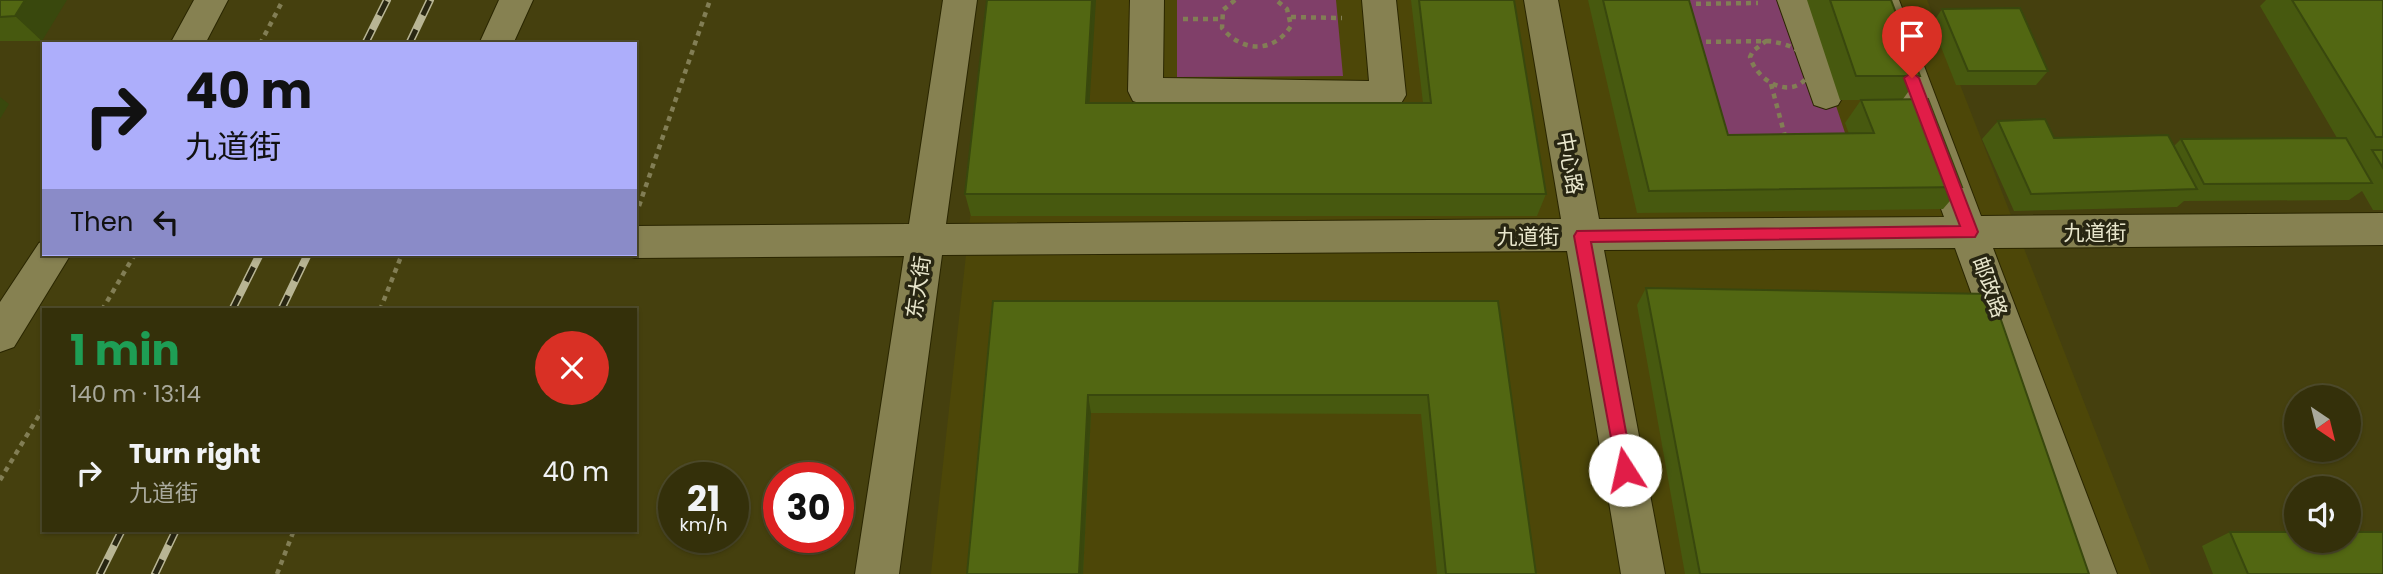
<!DOCTYPE html>
<html lang="en">
<head>
<meta charset="utf-8">
<style>
  :root { --surface:#34300a; --page:#3f3c18; --text:#f1f3f6; --muted:#a9a99c; --line:#4e4b2b }
  body { margin:0; font-family:Poppins,"Noto Sans SC",sans-serif; background:var(--page); color:var(--text); height:100vh; display:flex; flex-direction:column; font-size:26px; white-space:nowrap }
  * { box-sizing:border-box; margin:0 }
  p { font-size:23px; color:var(--muted) }
  .icon { flex:none; width:38px; height:38px; fill:none; stroke:currentColor; stroke-width:2; stroke-linecap:round; stroke-linejoin:round }
  .map { position:relative; flex:1; overflow:hidden }
  .side { position:absolute; left:42px; top:308px; width:595px; height:224px; display:flex; flex-direction:column; background:var(--surface); border-radius:0px; box-shadow:0 2px 5px #0004,0 0 0 2px var(--line) }
  .side>* { flex:none }
  .guide { position:absolute; left:42px; top:42px; width:595px; height:214px; border-radius:0px; box-shadow:0 2px 5px #0004,0 0 0 2px var(--line); background:#adaefb; color:#111; overflow:hidden }
  .needle { width:46px; rotate:145deg }
  .buttons { position:absolute; left:2284px; top:385px; display:grid; gap:14px }
  .buttons a { display:grid; place-items:center; width:77px; height:77px; border-radius:50%; background:var(--surface); box-shadow:0 2px 5px #0004,0 0 0 2px var(--line); font-size:35px }
  .speed { position:absolute; left:658px; top:462px; display:flex; gap:14px; font-size:35px; font-weight:700; text-align:center }
  .speed>* { display:grid; place-content:center; width:91px; height:91px; border-radius:50%; background:var(--surface); box-shadow:0 2px 5px #0004,0 0 0 2px var(--line); line-height:1 }
  .speed small { font-size:18px; font-weight:400 }
  .speed .limit { border:10px solid #d22; background:#fff; color:#111 }
  .pin { position:absolute; display:grid; place-items:center; width:60px; height:60px; color:#fff; margin:-72px -30px; border-radius:50% 50% 50% 0; rotate:-45deg; box-shadow:0 0 7px #0007 }
  .pin .icon { rotate:45deg }
  .me { position:absolute; width:77px; margin:-38px; rotate:350deg; stroke-linejoin:round; filter:drop-shadow(0 0 5px #0008) }
  .turn { display:flex; align-items:center; gap:24px; height:147px; padding:0 28px; font-size:32px }
  .turn .icon { width:91px; height:91px; stroke-width:2.5 }
  .turn b { display:block; font-size:49px; line-height:60px }
  .then { display:flex; align-items:center; height:66px; padding:0 28px; background:#0003; gap:14px; font-size:26px }
  .round { display:grid; place-items:center; flex:none; width:74px; height:74px; border-radius:37px; background:var(--page) }
  .overview { display:flex; align-items:center; justify-content:space-between; height:119px; padding:0 28px }
  h1 { font-size:42px; font-weight:700; line-height:52px; color:#1e9e55 }
  ul { padding:0; list-style:none }
  li { display:flex; align-items:center; gap:21px; height:91px; padding:0 28px }
  li div { flex:1 }
  li b { display:block; font-size:26px }
  li em { font-style:normal }
  .map>svg:first-child { display:block }
  .built { fill:#4d4708 }
  .green { fill:#803f69 }
  .lines { fill:none; stroke-linecap:round; stroke-linejoin:round }
  .minor-casing { stroke:#2a2601; stroke-width:2 }
  .path { stroke:#827e55; stroke-width:4.5; stroke-dasharray:5 5; stroke-linecap:butt }
  .minor { fill:#868151; fill-rule:evenodd }
  .rail-casing { stroke:#b8b594; stroke-width:8 }
  .rail { stroke:#282612; stroke-width:5; stroke-dasharray:16; stroke-linecap:butt }
  .wall { fill:#47590f }
  .shaded-wall { fill:#39480d }
  .building { fill:#526712; stroke:#39480d; stroke-width:2 }
  .route { fill:#e11d48; stroke:#92132f; stroke-width:2 }
  .labels { text-anchor:middle; dominant-baseline:central; stroke-width:7; stroke-linejoin:round; paint-order:stroke }
  .street-label { font-size:21px; fill:#e8e6cc; stroke:#282612 }
</style>
</head>
<body>
<div class="map">
<svg width="2383" height="574" viewBox="0 0 2383 574">
  <rect width="100%" height="100%" fill="#45400e"/>
  <path class="built" d="M994,0h933l224,574h-1220z"/>
  <path class="green" d="M1177,0h159l7,76 -166,1z
    M1680,0h121l49,148h-131z"/>
  <g class="lines">
    <defs>
      <path id="minor" d="M194,0h34l-23,44h-35z
        M499,0h34l-20,44h-34z
        M943,0h34l-31,224 615,-5 -37,-219h34l41,219 345,-2 -79,-217h34l82,216 402,-3v32l-390,3 124,326h-44l-118,-326 -351,2 61,324h-44l-54,-323 -625,4 -43,319h-44l49,-318 -269,2 -12,-4h12v-28l274,-2z
        M1130,0h34l-1,78 206,3 -7,-81h34l10,95 -6,10 -12,4 -243,-4 -12,-4 -5,-10z
        M1777,0h34l33,95 -6,10 -12,4 -12,-4z
        M44,241v13h27l-57,93 -14,5v-50l39,-59z"/>
    </defs>
    <use href="#minor" class="minor-casing"/>
    <path class="path" d="M1235,0l-12,10 -1,18c20,24 51,26 69,-2l-4,-17 -11,-9
      M1686,4l72,-1
      M1291,17l51,1
      M1183,19h37
      M1766,41c20,2 36,7 46,26 -12,36 -53,19 -62,-10l3,-6z
      M1696,42l76,-1
      M260,44l23,-44
      M1771,84l15,56
      M639,206l71,-206
      M102,310l33,-56
      M380,310l22,-56
      M0,480l44,-73
      M277,574l17,-44"/>
    <use href="#minor" class="minor"/>
    <defs>
      <path id="rail" d="M365,44l22,-44
        M409,44l21,-44
        M232,310l28,-56
        M281,310l27,-56
        M100,574l22,-44
        M155,574l21,-44"/>
    </defs>
    <use href="#rail" class="rail-casing"/>
    <use href="#rail" class="rail"/>
  </g>
  <path class="wall" d="M0,0l42,41h-42z
    M1411,0h103l32,194 -9,22h-566l-6,-22 125,-91h333z
    M1588,0h101l39,135 121,-1 -4,-11 16,-23h-21l-33,-100h84l29,76 -17,23 59,88 -19,22 -306,4z
    M2266,0h117v210h-10l-11,-19 -13,9 -165,1 -7,6 -163,4 -32,-72 16,-18 56,17 120,8 7,-7 156,-1 -77,-132z
    M1942,9l106,62 -12,14h-80l-24,-61z
    M1646,288l443,286h-404l-48,-269z
    M993,301h505l38,273h-99l-16,-160 -330,-1 -8,161h-116z
    M2230,532l153,42h-170l-11,-28z"/>
  <path class="shaded-wall" d="M25,0h42l-25,41 -27,-25z
    M1092,0h4l-8,127 -2,-24z
    M0,97l9,7 -9,15z
    M1088,395l3,18 -8,161h-4z"/>
  <path class="building" d="M0,0h25l-10,16 -15,1z
    M987,0h105l-6,103h345l-12,-103h95l32,194h-581z
    M1603,0h86l39,135 146,-2 -13,-33 67,-1 34,88 -313,4z
    M1830,0h61l29,76h-64z
    M2292,0h91v137h-7z
    M2020,8l28,63h-80l-26,-62z
    M2045,119l9,19 114,-3 29,54 -166,5 -33,-73z
    M2346,138l26,45 -168,1 -23,-45z
    M2372,150h11v18z
    M1646,288l346,6 97,280h-389z
    M993,301h505l38,273h-90l-18,-179h-340l-9,179h-112z
    M2230,532h66v9h52v-9h35v42h-135z"/>
  <path class="route" d="M1912,72l7,6 59,154 -3,5 -384,5 42,228 -2,6 -6,2 -7,-2 -44,-240 3,-5 383,-5 -56,-148z"/>
  <g class="labels">
    <g class="street-label">
      <text transform="translate(1570 163) rotate(80)">中心路</text>
      <text x="2095" y="232">九道街</text>
      <text x="1528" y="236">九道街</text>
      <text transform="translate(918 287) rotate(-82)">东大街</text>
      <text transform="translate(1990 287) rotate(70)">邮政路</text>
    </g>
  </g>
</svg>
<div class="buttons">
<a><svg class="needle" viewBox="-14 -14 28 28"><path d="M0-13l5 13h-10z" fill="#e53935"/><path d="M0 13l5-13h-10z" fill="#a9a99c"/></svg></a>
<a><svg class="icon" aria-label="sound" viewBox="0 0 24 24"><path d="M4 9h4l5-4v14l-5-4H4zM17 9q2 3 0 6"/></svg></a>
</div>
<div class="speed"><div>21<small>km/h</small></div><div class="limit">30</div></div>
<div class="pin" style="left:1912px;top:78px;background:#d93025"><svg class="icon" aria-label="arrive" viewBox="0 0 24 24"><path d="M6 21V4h12l-3 4 3 4H6"/></svg></div>
<svg class="me" style="left:1625px;top:470px" viewBox="-20 -20 40 40"><circle r="19" fill="#fff"/><path d="M0-13L10 11 0 6-10 11z" fill="#e11d48"/></svg>
<div class="guide">
<div class="turn"><svg class="icon" aria-label="right" viewBox="0 0 24 24"><path d="M7 20v-9h11M14 6l5 5-5 5"/></svg><div><b>40 m</b>九道街</div></div>
<div class="then">Then<svg class="icon" aria-label="left" viewBox="0 0 24 24"><path d="M17 20v-9H6M10 6l-5 5 5 5"/></svg></div>
</div>
<section class="side">
<div class="overview"><div><h1>1 min</h1><p>140 m · 13:14</p></div><a class="round" style="background:#d93025;color:#fff"><svg class="icon" aria-label="close" viewBox="0 0 24 24"><path d="M6 6l12 12M18 6L6 18"/></svg></a></div>
<ul>
<li><svg class="icon" aria-label="right" viewBox="0 0 24 24"><path d="M7 20v-9h11M14 6l5 5-5 5"/></svg><div><b>Turn right</b><p>九道街</p></div><em>40 m</em></li>
</ul>
</section>
</div>
</body>
</html>
